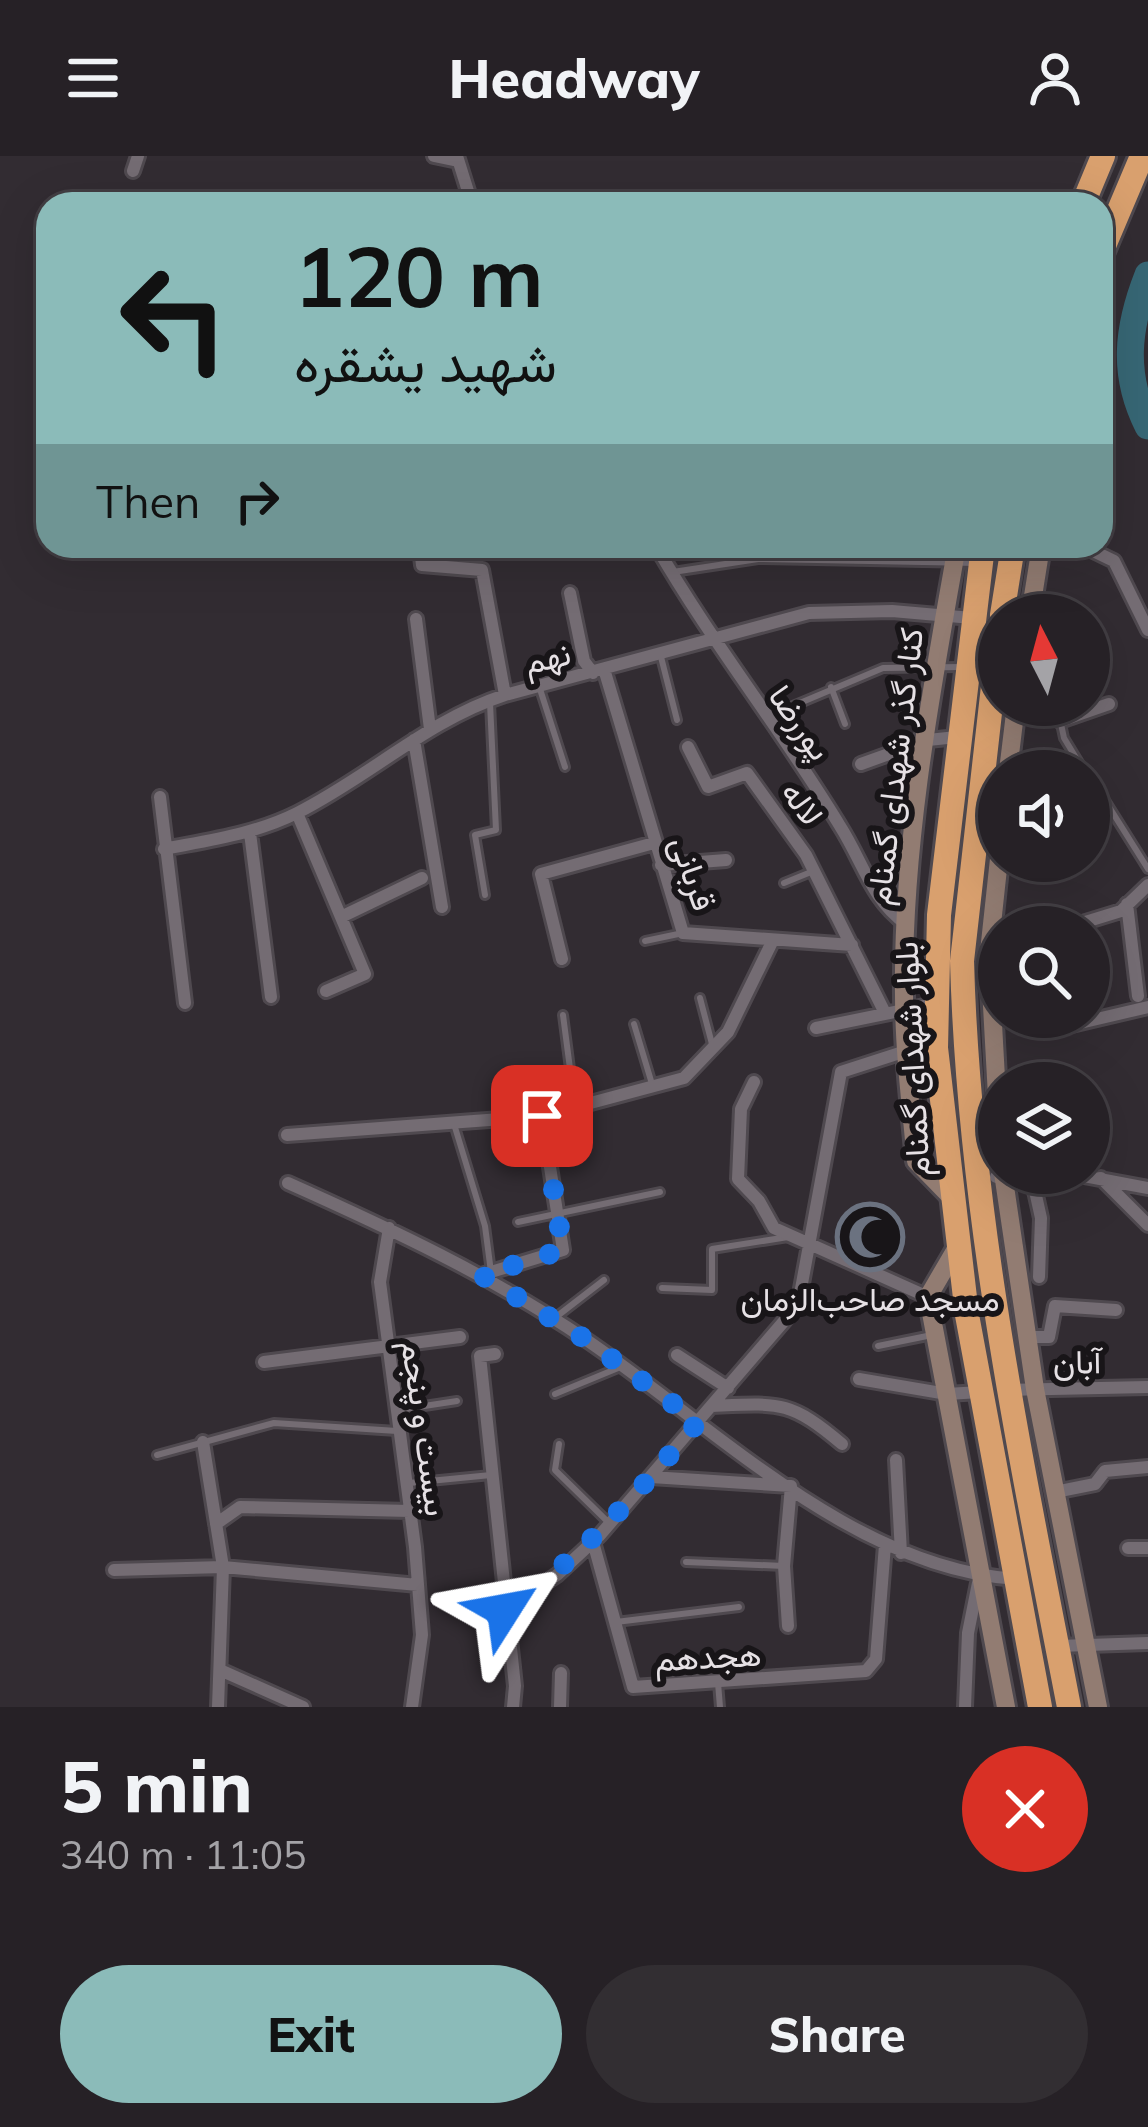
<!DOCTYPE html>
<html lang="en">
<head>
<meta charset="utf-8">
<style>
  :root { --surface:#262126; --page:#322e32; --text:#f1f3f6; --muted:#a4a3a7; --line:#423e43; --accent:#8bbbb9 }
  body { margin:0; font-family:Mulish,Vazirmatn,sans-serif; background:var(--page); color:var(--text); height:100vh; display:flex; flex-direction:column; font-size:45px; white-space:nowrap }
  * { box-sizing:border-box; margin:0 }
  p { font-size:39px; color:var(--muted) }
  .icon { flex:none; width:66px; height:66px; fill:none; stroke:currentColor; stroke-width:2; stroke-linecap:round; stroke-linejoin:round }
  .map { position:relative; height:1551px; overflow:hidden }
  .drawer { display:flex; flex-direction:column; background:var(--surface); flex:1 }
  .drawer>* { flex:none }
  .hud { position:absolute; left:36px; top:36px; width:1077px; height:366px; border-radius:36px; box-shadow:0 12px 48px #0002,0 0 0 3px var(--line); background:#8bbbb9; color:#111; overflow:hidden }
  .needle { width:78px; rotate:354deg }
  .controls { position:absolute; left:978px; top:438px; display:grid; gap:24px }
  .controls a { display:grid; place-items:center; width:132px; height:132px; border-radius:50%; background:var(--surface); box-shadow:0 12px 48px #0002,0 0 0 3px var(--line); font-size:60px }
  .pin { position:absolute; display:grid; place-items:center; width:102px; height:102px; color:#fff; margin:-51px; border-radius:24px; box-shadow:0 6px 18px #0006 }
  .me { position:absolute; width:132px; margin:-66px; rotate:56deg; stroke-linejoin:round; filter:drop-shadow(0 0 9px #0008) }
  .turn { display:flex; align-items:center; gap:42px; height:252px; padding:0 60px; font-size:54px }
  .turn .icon { width:156px; height:156px; stroke-width:2.5 }
  .turn b { display:block; font-size:84px; line-height:102px }
  .then { display:flex; align-items:center; height:114px; padding:0 60px; background:#0003; gap:24px; font-size:45px }
  .round { display:grid; place-items:center; flex:none; width:126px; height:126px; border-radius:63px; background:var(--page) }
  .head { display:flex; align-items:center; justify-content:space-between; height:204px; padding:0 60px }
  h1 { font-size:72px; font-weight:800; line-height:90px }
  .primary-button { display:flex; gap:24px; margin-top:auto; padding:24px 60px }
  .primary-button a { flex:1; height:138px; border-radius:72px; background:var(--accent); color:#111; font-size:48px; font-weight:800; line-height:138px; text-align:center }
  .primary-button a+a { background:var(--page); color:var(--text) }
  header { display:flex; justify-content:space-between; align-items:center; height:156px; padding:0 60px; background:var(--surface); font-size:54px; font-weight:800 }
  .map>svg:first-child { display:block }
  .lines { fill:none; stroke-linecap:round; stroke-linejoin:round }
  .river { stroke:#376775; stroke-width:27 }
  .lane-casing { stroke:#4f494f; stroke-width:12 }
  .street-casing { stroke:#4f494f; stroke-width:18 }
  .secondary-casing { stroke:#4f494f; stroke-width:24 }
  .highway-casing { stroke:#4f494f; stroke-width:30 }
  .lane { stroke:#746c73; stroke-width:6 }
  .street { stroke:#746c73; stroke-width:12 }
  .secondary { stroke:#927c72; stroke-width:18 }
  .highway { stroke:#d9a06e; stroke-width:24 }
  .route { stroke:#1a73e8; stroke-width:21; stroke-dasharray:0 37.8 }
  .labels { text-anchor:middle; dominant-baseline:central; stroke-width:12; stroke-linejoin:round; paint-order:stroke }
  .street-label { font-size:33px; fill:#e6e1e5; stroke:#181518 }
  .poi-label { font-size:33px; fill:#e6e1e5; stroke:#181518 }
</style>
</head>
<body>
<header><svg class="icon" aria-label="menu" viewBox="0 0 24 24"><path d="M4 6h16M4 12h16M4 18h16"/></svg>Headway<svg class="icon" aria-label="person" viewBox="0 0 24 24"><circle cx="12" cy="8" r="4"/><path d="M4 21q1-7 8-7t8 7"/></svg></header>
<div class="map">
<svg width="1148" height="1551" viewBox="0 0 1148 1551">
  <rect width="100%" height="100%" fill="#322c32"/>
  <g class="lines">
    <path class="river" d="M1148,119c-21,53 -26,100 0,151"/>
    <defs>
      <path id="lane" d="M673,416l85,-13 219,4
        M660,497l17,67
        M539,530l26,81
        M831,531l14,37
        M1057,549l7,33 20,33
        M769,560l114,-48 78,-1
        M1089,619l59,94
        M784,727l27,-11
        M485,739l-10,-60 21,-5 -6,-127
        M645,785l38,-8
        M700,842l12,46
        M563,859l12,92
        M634,868l18,60
        M454,968l31,102 6,46
        M518,1066l142,-30
        M662,1132l50,2v-41l76,-12
        M556,1161l48,-37
        M878,1190l54,-11
        M555,1238l68,-28
        M398,1254l59,-9
        M559,1288l-4,26 55,54
        M157,1299l117,-32 123,8
        M409,1327l82,-8
        M686,1406l98,4
        M616,1466l123,-15
        M718,1527l2,24"/>
      <path id="street" d="M434,0l24,5
        M457,0l15,48
        M133,15l5,-15
        M404,390l16,2 2,17 60,5 23,125
        M656,390c56,97 126,184 184,280 23,36 31,73 66,98
        M1083,390l31,15 34,69
        M570,437l14,68 9,12
        M416,463l14,110
        M604,513l79,264 169,12
        M1060,565l49,-17
        M414,584l28,167
        M688,591l20,40 39,-14 59,82 79,158
        M861,608l67,-24 29,-3
        M160,641l25,206
        M297,657l68,161 -39,17
        M250,677l21,164
        M164,693c46,-9 91,-15 133,-36 72,-36 131,-93 208,-118l304,-82 83,-2 80,7
        M661,709l65,-5
        M1127,748l11,92
        M341,761l81,-39
        M1069,771l52,-16 27,-26
        M562,803l-21,-85 113,-31
        M816,872l118,-24
        M1046,875l102,-24
        M754,926l-13,27 -3,70 21,22 15,27 154,69
        M287,979l255,-19 142,-38 44,-46 45,-92
        M1031,1017l10,45 -2,59
        M1068,1017l80,15
        M996,1021l25,-4
        M1101,1022l47,47
        M288,1027c103,46 203,93 297,156 130,88 269,230 432,240
        M389,1072l-9,54 35,265 7,88 -10,72
        M481,1119l82,-25 -21,-134
        M1026,1181h23l6,-31 61,4
        M495,1198l-15,2 35,330 -2,21
        M677,1199l51,33
        M264,1206l196,-25
        M859,1223l88,15 33,-2
        M1007,1234l141,-3
        M712,1250c67,-3 78,-6 130,38
        M896,1304l5,93
        M651,1321l140,9 -7,80 4,60
        M1055,1336l40,-8 10,-13 43,-4
        M216,1368l24,-17 170,4
        M593,1386l40,145 233,-16 10,-12 9,-114
        M1128,1392h20
        M114,1414l109,-3 -20,-125
        M504,1454l53,-35 43,-40 198,-230 43,-233 65,-21
        M1058,1490l90,-3
        M220,1514l83,37
        M218,1551l5,-140 195,18
        M560,1551l1,-34
        M965,1551l3,-74 10,-50"/>
      <path id="secondary" d="M1030,459l11,-69
        M1008,615l8,-66
        M999,703l-10,93 10,180
        M1003,1017l32,216 63,318
        M950,1040l-34,-35c-5,-55 -12,-111 -12,-166 -2,-149 27,-303 53,-449
        M956,1093l-28,48 78,410"/>
      <path id="highway" d="M1083,48l20,-48
        M1101,97l41,-97
        M983,390l-44,369 -3,133 31,267 73,392
        M1002,459l11,-69
        M999,477l-37,328c7,253 59,498 107,746"/>
    </defs>
    <use href="#lane" class="lane-casing"/>
    <use href="#street" class="street-casing"/>
    <use href="#secondary" class="secondary-casing"/>
    <use href="#highway" class="highway-casing"/>
    <use href="#lane" class="lane"/>
    <use href="#street" class="street"/>
    <use href="#secondary" class="secondary"/>
    <use href="#highway" class="highway"/>
  </g>
  <g class="lines">
    <path class="route" d="M504,1454c78,-52 134,-118 194,-188l-113,-83 -104,-64 82,-25 -21,-134"/>
  </g>
  <defs>
    <symbol id="mosque-ring" viewBox="-11 -11 22 22"><circle r="9.5" fill="#181518" stroke="#6b7280" stroke-width="1.5"/><path d="M3.5-4.9A6 6 0 1 0 3.5 4.9A5 5 0 1 1 3.5-4.9Z" fill="#6b7280"/></symbol>
  </defs>
  <g fill-rule="evenodd">
    <use href="#mosque-ring" x="832" y="1043" width="76" height="76"/>
  </g>
  <g class="labels">
    <g class="street-label">
      <text transform="translate(547 501) rotate(-14)">نهم</text>
      <text transform="translate(801 566) rotate(55)">پوررضا</text>
      <text transform="translate(894 610) rotate(-83)">کنار گذر شهدای گمنام</text>
      <text transform="translate(803 647) rotate(54)">لاله</text>
      <text transform="translate(694 717) rotate(71)">قربانی</text>
      <text transform="translate(911 903) rotate(-93)">بلوار شهدای گمنام</text>
      <text transform="translate(1077 1205) rotate(-1)">آبان</text>
      <text transform="translate(426 1272) rotate(82)">بیست و پنجم</text>
      <text transform="translate(708 1500) rotate(-3)">هجدهم</text>
    </g>
    <g class="poi-label">
      <text x="870" y="1142">مسجد صاحب‌الزمان</text>
    </g>
  </g>
</svg>
<div class="controls">
<a><svg class="needle" viewBox="-14 -14 28 28"><path d="M0-13l5 13h-10z" fill="#e53935"/><path d="M0 13l5-13h-10z" fill="#a4a3a7"/></svg></a>
<a><svg class="icon" aria-label="sound" viewBox="0 0 24 24"><path d="M4 9h4l5-4v14l-5-4H4zM17 9q2 3 0 6"/></svg></a>
<a><svg class="icon" aria-label="search" viewBox="0 0 24 24"><circle cx="10" cy="10" r="6"/><path d="M15 15l6 6"/></svg></a>
<a><svg class="icon" aria-label="layers" viewBox="0 0 24 24"><path d="M12 4l9 5-9 5-9-5zM3 14l9 5 9-5"/></svg></a>
</div>
<div class="pin" style="left:542px;top:960px;background:#d93025"><svg class="icon" aria-label="arrive" viewBox="0 0 24 24"><path d="M6 21V4h12l-3 4 3 4H6"/></svg></div>
<svg class="me" style="left:504px;top:1454px" viewBox="-20 -20 40 40"><path d="M0-17L14 15 0 8-14 15z" fill="#1a73e8" stroke="#fff" stroke-width="4"/></svg>
<div class="hud">
<div class="turn"><svg class="icon" aria-label="left" viewBox="0 0 24 24"><path d="M17 20v-9H6M10 6l-5 5 5 5"/></svg><div><b>120 m</b>شهید یشقره</div></div>
<div class="then">Then<svg class="icon" aria-label="right" viewBox="0 0 24 24"><path d="M7 20v-9h11M14 6l5 5-5 5"/></svg></div>
</div>
</div>
<section class="drawer">
<div class="head"><div><h1>5 min</h1><p>340 m · 11:05</p></div><a class="round" style="background:#d93025;color:#fff"><svg class="icon" aria-label="close" viewBox="0 0 24 24"><path d="M6 6l12 12M18 6L6 18"/></svg></a></div>
<div class="primary-button"><a>Exit</a><a>Share</a></div>
</section>
</body>
</html>
